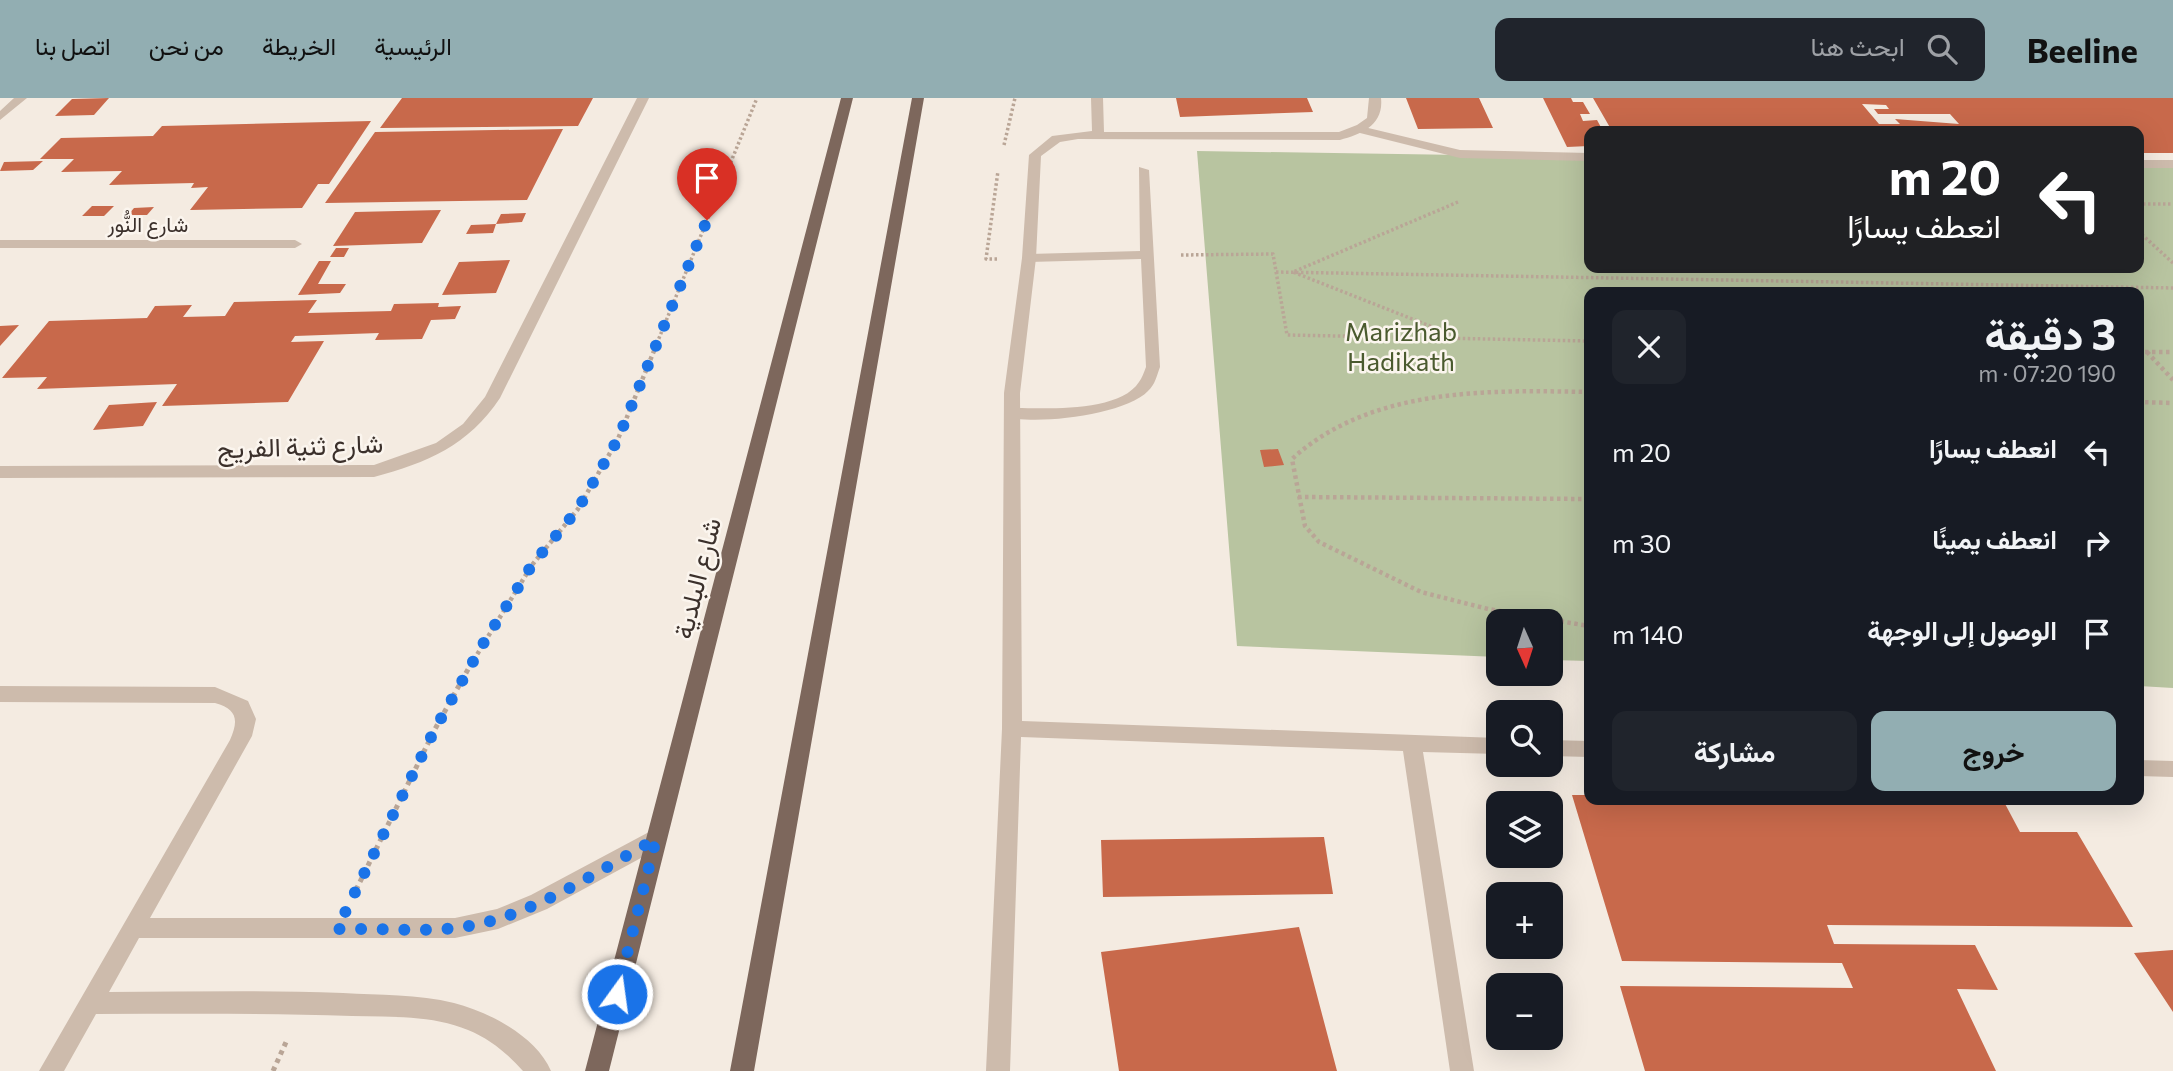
<!DOCTYPE html>
<html lang="ar">
<head>
<meta charset="utf-8">
<style>
  :root { --surface:#171b24; --page:#20242c; --text:#f1f3f6; --muted:#9ea1a6; --accent:#92aeb2 }
  body { margin:0; font-family:Commissioner,Vazirmatn,sans-serif; background:var(--page); color:var(--text); direction:rtl; height:100vh; display:flex; flex-direction:column; font-size:26px; white-space:nowrap }
  * { box-sizing:border-box; margin:0 }
  p { font-size:23px; color:var(--muted) }
  .icon { flex:none; width:38px; height:38px; fill:none; stroke:currentColor; stroke-width:2; stroke-linecap:round; stroke-linejoin:round }
  .map { position:relative; flex:1; overflow:hidden; direction:ltr }
  .sheet { position:absolute; left:1584px; top:189px; width:560px; height:518px; display:flex; flex-direction:column; background:var(--surface); border-radius:14px; box-shadow:0 7px 28px #0002; direction:rtl }
  .sheet>* { flex:none }
  .top-card { position:absolute; left:1584px; top:28px; width:560px; height:147px; border-radius:14px; box-shadow:0 7px 28px #0002; direction:rtl; background:#202124; color:#fff; overflow:hidden }
  .needle { width:46px; rotate:177deg }
  .controls { position:absolute; left:1486px; top:511px; display:grid; gap:14px }
  .controls a { display:grid; place-items:center; width:77px; height:77px; border-radius:14px; background:var(--surface); box-shadow:0 7px 28px #0002; font-size:35px }
  .pin { position:absolute; display:grid; place-items:center; width:60px; height:60px; color:#fff; margin:-72px -30px; border-radius:50% 50% 50% 0; rotate:-45deg; box-shadow:0 0 7px #0007 }
  .pin .icon { rotate:45deg }
  .me { position:absolute; width:77px; margin:-38px; rotate:14deg; stroke-linejoin:round; filter:drop-shadow(0 0 5px #0008) }
  .turn { display:flex; align-items:center; gap:24px; height:147px; padding:0 28px; font-size:32px }
  .turn .icon { width:91px; height:91px; stroke-width:2.5 }
  .turn b { display:block; font-size:49px; line-height:60px }
  .round { display:grid; place-items:center; flex:none; width:74px; height:74px; border-radius:14px; background:var(--page) }
  .summary { display:flex; align-items:center; justify-content:space-between; height:119px; padding:0 28px }
  h1 { font-size:42px; font-weight:700; line-height:52px }
  .button { display:flex; gap:14px; margin-top:auto; padding:14px 28px }
  .button a { flex:1; height:80px; border-radius:14px; background:var(--accent); color:#111; font-size:28px; font-weight:700; line-height:80px; text-align:center }
  .button a+a { background:var(--page); color:var(--text) }
  ul { padding:0; list-style:none }
  li { display:flex; align-items:center; gap:21px; height:91px; padding:0 28px }
  li div { flex:1 }
  li b { display:block; font-size:26px }
  li em { font-style:normal }
  header { display:flex; align-items:center; gap:42px; box-sizing:border-box; height:98px; padding:0 35px; background:var(--accent); color:#111 }
  header strong { font-size:33px }
  nav { display:flex; gap:38px; margin-inline-start:auto; font-size:24px }
  .search { width:490px; height:63px; background:var(--page); display:flex; align-items:center; gap:18px; box-sizing:border-box; padding:0 24px; border-radius:14px; color:var(--muted); font-size:26px }
  .map>svg:first-child { display:block }
  .green { fill:#b8c4a0 }
  .building { fill:#c8694b; fill-rule:evenodd }
  .lines { fill:none; stroke-linecap:round; stroke-linejoin:round }
  .path-far2 { stroke:#b9a596; stroke-width:3.5; stroke-dasharray:2.5 2.5; stroke-linecap:butt }
  .path-far1 { stroke:#b9a596; stroke-width:4.5; stroke-dasharray:3.5 3.5; stroke-linecap:butt }
  .path { stroke:#b9a596; stroke-width:5; stroke-dasharray:4.5 4.5; stroke-linecap:butt }
  .lane { fill:#cdbbac; fill-rule:evenodd }
  .street { fill:#cdbbac; fill-rule:evenodd }
  .primary { fill:#7d675c; fill-rule:evenodd }
  .route { stroke:#1a73e8; stroke-width:12; stroke-dasharray:0 21.6 }
  .labels { text-anchor:middle; dominant-baseline:central; stroke-width:5; stroke-linejoin:round; paint-order:stroke }
  .far-street-label { font-size:21px; fill:#3b302b; stroke:#fbf5ee }
  .park-label { font-size:26px; fill:#4a5a2e; stroke:#fbf5ee }
  .street-label { font-size:26px; fill:#3b302b; stroke:#fbf5ee }
</style>
</head>
<body>
<header>
<strong>Beeline</strong>
<div class="search"><svg class="icon" aria-label="search" viewBox="0 0 24 24"><circle cx="10" cy="10" r="6"/><path d="M15 15l6 6"/></svg>ابحث هنا</div>
<nav><a>الرئيسية</a><a>الخريطة</a><a>من نحن</a><a>اتصل بنا</a></nav>
</header>
<div class="map">
<svg width="2173" height="973" viewBox="0 0 2173 973">
  <rect width="100%" height="100%" fill="#f4ebe1"/>
  <path class="green" d="M1197,53l392,6v111h549l1,-103h34v523l-34,-2 -1,-394h-549v369l-38,-1 -1,-39h-52v36l-261,-11z"/>
  <path class="building" d="M109,0l-15,17 -39,1 17,-17z
    M402,0h191l-15,28 -198,2z
    M1176,0h131l6,14 -133,5z
    M1406,0h73l14,30 -75,1z
    M1543,0h28l2,4h10l7,12h-10l3,7 14,-1 6,11h-14v15l-22,1z
    M1593,0h580v55h-35v-22h-526zM1862,6l24,1 3,4h-15l4,5h72l9,10 -64,-5 5,5h-21z
    M371,23l-42,63h-11l-16,24 -112,2 18,-23 -17,1 3,-5 -85,2 13,-14 -61,1 13,-13h-34l21,-21 92,-2 9,-10z
    M563,31l-36,71 -202,3 50,-71z
    M43,63l-10,9 -33,1 4,-9z
    M92,108h22l-10,10h-22z
    M154,109l-7,8h-19l6,-7z
    M441,112l-19,33 -89,3 22,-34z
    M526,115l-4,9 -26,2 5,-10z
    M496,126l-3,9 -27,1 5,-9z
    M336,150h13l-5,9h-14z
    M510,162l-14,33 -54,2 17,-33z
    M319,163h12l-13,23h28l-6,9 -42,2z
    M317,202l-9,13 83,-2 3,-7 45,-1 -1,4 23,-1 -6,13 -24,1 -9,19 -47,1 4,-7 -84,3 -4,6 33,-1 -36,61 -126,4 15,-22 -140,5 10,-12 -45,1 47,-57 98,-3 8,-12 37,-1 -9,12 42,-1 9,-14z
    M19,227l-19,21v-20z
    M157,304l-14,24 -50,4 16,-25z
    M1278,351l6,16 -20,2 -4,-17z
    M1572,697h17v5h414l17,32h57l56,95 -306,-2 7,19 141,1 23,45 -41,-1 39,82h-351l-25,-85 233,2 -11,-25 -220,-2z
    M1324,739l9,57 -230,3 -2,-57z
    M1299,829l38,144h-218l-18,-119z
    M2173,852v62l-39,-59z"/>
  <g class="lines">
    <path class="path-far2" d="M1004,47l11,-47
      M1458,104l-165,70 165,65
      M2138,106h35
      M2138,133l35,32
      M1181,157l92,-1 14,81 302,6
      M997,161h-11l12,-88
      M1276,174l897,16
      M655,250l102,-250"/>
    <path class="path-far1" d="M2138,254h35
      M2147,254l26,28
      M1589,294c-100,-2 -218,-5 -297,67l13,67 14,16 102,50 67,17 101,17
      M2138,304l35,1
      M1298,399l291,2
      M470,568l62,-101 46,-56 40,-70 38,-93"/>
    <path class="path" d="M356,792l79,-161 36,-65
      M273,973l14,-31"/>
    <path class="lane" d="M1360,28l100,24 129,3v8l-129,-3 -104,-26v-4z
      M2138,62h35v8h-35z
      M1139,69l10,3 11,197c-3,8 -5,18 -12,24 -23,24 -110,34 -141,26l-3,-4 8,-5c33,0 107,5 127,-26 3,-4 5,-10 7,-15l-5,-108 -112,3 -7,-4 7,-4 111,-3z
      M0,142h295l7,4 -7,4h-295z
      M0,588l215,1 33,14 8,18 -4,17 -102,182h305l42,-9 34,-14 118,-63 7,-2 7,2 3,7 -3,7 -116,63 -49,20 -43,9h-316l-30,54c78,0 156,-2 234,1 36,2 75,1 111,10 35,9 82,33 97,68h-28c-15,-17 -33,-32 -55,-41 -35,-15 -78,-13 -116,-14 -85,-3 -171,-2 -256,-2l-32,57h-25l191,-331c9,-20 7,-31 -15,-37l-215,-1z"/>
    <path class="street" d="M14,0h13l-27,22v-9z
      M637,0h12l-149,300c-31,47 -73,65 -126,79l-374,1v-12l374,-1 62,-22 27,-19 22,-27z
      M1091,0h12l1,34h235l18,-7 10,-7 2,-20h12c3,27 -19,36 -41,42l-262,-1 -18,3 -19,14 -5,102 -16,135 2,328 476,17v16l-75,-2 51,319h-24l-47,-320 -382,-14 -11,334h-24l16,-342 2,-336 18,-135 7,-103 23,-19 40,-5z
      M1550,642l39,1v16l-39,-1z
      M2138,662l35,1v16l-35,-1z"/>
    <path class="primary" d="M841,0h12l-244,973h-24z
      M912,0h12l-170,973h-24z"/>
  </g>
  <g class="lines">
    <path class="route" d="M617,896l39,-155c-62,34 -129,81 -200,89 -39,4 -80,0 -119,1l98,-200 48,-85 49,-79 46,-56 40,-70 89,-219"/>
  </g>
  <g class="labels">
    <g class="far-street-label">
      <text x="148" y="125">شارع النُّور</text>
    </g>
    <g class="park-label">
      <text x="1401" y="232">Marizhab<tspan x="1401" dy="30">Hadikath</tspan></text>
    </g>
    <g class="street-label">
      <text transform="translate(300 347) rotate(-2)">شارع ثنية الفريج</text>
      <text transform="translate(696 480) rotate(-76)">شارع البلدية</text>
    </g>
  </g>
</svg>
<div class="controls">
<a><svg class="needle" viewBox="-14 -14 28 28"><path d="M0-13l5 13h-10z" fill="#e53935"/><path d="M0 13l5-13h-10z" fill="#9ea1a6"/></svg></a>
<a><svg class="icon" aria-label="search" viewBox="0 0 24 24"><circle cx="10" cy="10" r="6"/><path d="M15 15l6 6"/></svg></a>
<a><svg class="icon" aria-label="layers" viewBox="0 0 24 24"><path d="M12 4l9 5-9 5-9-5zM3 14l9 5 9-5"/></svg></a>
<a>+</a>
<a>−</a>
</div>
<div class="pin" style="left:707px;top:122px;background:#d93025"><svg class="icon" aria-label="arrive" viewBox="0 0 24 24"><path d="M6 21V4h12l-3 4 3 4H6"/></svg></div>
<svg class="me" style="left:617px;top:896px" viewBox="-20 -20 40 40"><circle r="17" fill="#1a73e8" stroke="#fff" stroke-width="3"/><path d="M0-11L8 9 0 5-8 9z" fill="#fff"/></svg>
<div class="top-card">
<div class="turn"><svg class="icon" aria-label="left" viewBox="0 0 24 24"><path d="M17 20v-9H6M10 6l-5 5 5 5"/></svg><div><b>20 m</b>انعطف يسارًا</div></div>
</div>
<section class="sheet">
<div class="summary"><div><h1>3 دقيقة</h1><p>190 m · 07:20</p></div><a class="round"><svg class="icon" aria-label="close" viewBox="0 0 24 24"><path d="M6 6l12 12M18 6L6 18"/></svg></a></div>
<ul>
<li><svg class="icon" aria-label="left" viewBox="0 0 24 24"><path d="M17 20v-9H6M10 6l-5 5 5 5"/></svg><div><b>انعطف يسارًا</b></div><em>20 m</em></li>
<li><svg class="icon" aria-label="right" viewBox="0 0 24 24"><path d="M7 20v-9h11M14 6l5 5-5 5"/></svg><div><b>انعطف يمينًا</b></div><em>30 m</em></li>
<li><svg class="icon" aria-label="arrive" viewBox="0 0 24 24"><path d="M6 21V4h12l-3 4 3 4H6"/></svg><div><b>الوصول إلى الوجهة</b></div><em>140 m</em></li>
</ul>
<div class="button"><a>خروج</a><a>مشاركة</a></div>
</section>
</div>
</body>
</html>
